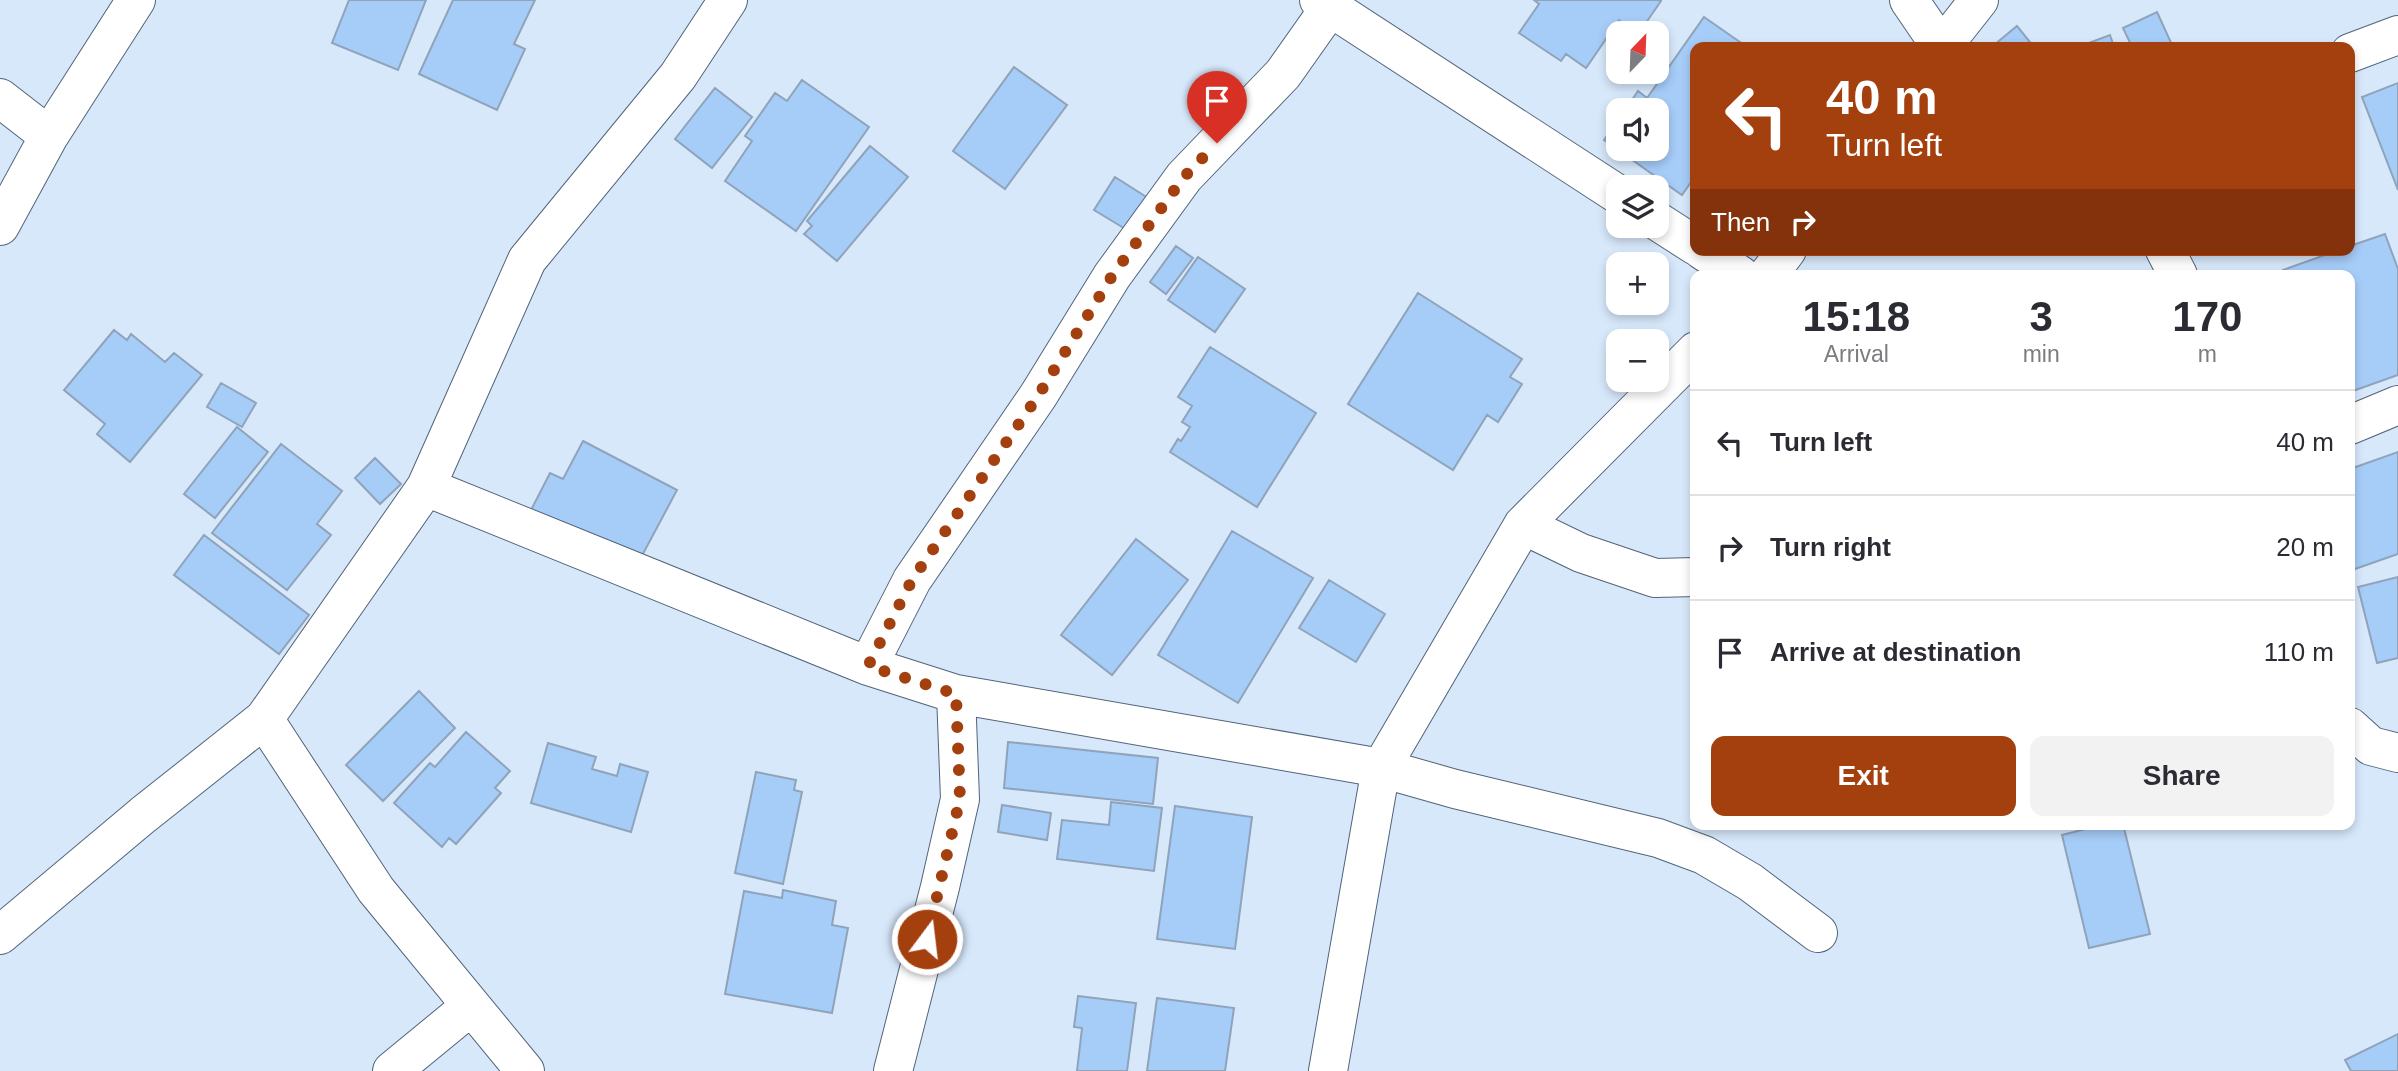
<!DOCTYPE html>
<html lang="en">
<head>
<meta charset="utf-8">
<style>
  :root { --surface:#fff; --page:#f2f2f3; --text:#2b2b33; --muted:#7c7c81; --line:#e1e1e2; --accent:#a43f0e }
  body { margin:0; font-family:Arial,sans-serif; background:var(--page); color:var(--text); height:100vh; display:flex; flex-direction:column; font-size:26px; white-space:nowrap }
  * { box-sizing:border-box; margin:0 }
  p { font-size:23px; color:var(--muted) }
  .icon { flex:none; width:38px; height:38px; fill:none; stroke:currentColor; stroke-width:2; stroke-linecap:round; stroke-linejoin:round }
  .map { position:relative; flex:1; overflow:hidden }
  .details { position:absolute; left:1690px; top:270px; width:665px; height:560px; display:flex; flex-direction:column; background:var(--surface); border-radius:14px; box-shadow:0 4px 10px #0003 }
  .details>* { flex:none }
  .top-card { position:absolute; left:1690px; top:42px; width:665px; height:214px; border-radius:14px; box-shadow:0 4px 10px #0003; background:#a43f0e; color:#fff; overflow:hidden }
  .needle { width:46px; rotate:23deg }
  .buttons { position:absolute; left:1606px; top:21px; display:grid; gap:14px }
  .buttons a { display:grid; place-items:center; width:63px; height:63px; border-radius:14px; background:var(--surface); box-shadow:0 4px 10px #0003; font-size:35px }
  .pin { position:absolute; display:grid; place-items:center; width:60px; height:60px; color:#fff; margin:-72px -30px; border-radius:50% 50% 50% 0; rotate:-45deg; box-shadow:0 0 7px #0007 }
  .pin .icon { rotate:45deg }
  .me { position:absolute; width:77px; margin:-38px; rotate:15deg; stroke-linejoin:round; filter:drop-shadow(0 0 5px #0008) }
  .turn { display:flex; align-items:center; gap:24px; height:147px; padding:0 21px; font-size:32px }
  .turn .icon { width:91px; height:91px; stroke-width:2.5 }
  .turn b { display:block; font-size:49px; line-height:60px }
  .then { display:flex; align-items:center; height:66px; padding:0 21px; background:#0003; gap:14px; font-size:26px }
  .eta { display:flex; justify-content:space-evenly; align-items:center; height:119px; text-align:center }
  .eta b { font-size:42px; font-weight:700; line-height:49px }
  .cta { display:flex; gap:14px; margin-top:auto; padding:14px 21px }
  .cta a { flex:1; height:80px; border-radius:14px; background:var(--accent); color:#fff; font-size:28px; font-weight:700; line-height:80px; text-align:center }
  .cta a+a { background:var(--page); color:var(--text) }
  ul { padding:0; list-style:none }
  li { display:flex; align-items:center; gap:21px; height:105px; padding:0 21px; border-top:2px solid var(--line) }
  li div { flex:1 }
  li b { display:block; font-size:26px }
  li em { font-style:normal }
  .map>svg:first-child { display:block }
  .building { fill:#a6ccf8; stroke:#8fa3ba; stroke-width:2 }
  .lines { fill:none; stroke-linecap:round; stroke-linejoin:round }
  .minor-casing { stroke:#526479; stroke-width:40 }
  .minor { stroke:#fff; stroke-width:38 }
  .route { stroke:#a43f0e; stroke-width:12; stroke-dasharray:0 21.6 }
</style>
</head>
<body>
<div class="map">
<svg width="2398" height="1071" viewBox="0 0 2398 1071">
  <rect width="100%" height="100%" fill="#d7e8fb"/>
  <path class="building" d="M349,0h77l-28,70 -66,-27z
    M453,0h82l-21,44 11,5 -28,61 -78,-36z
    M1534,0h125l2,1 -22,32 -20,-13 -33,48 -20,-14 -5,7 -42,-28 20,-29z
    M2157,12l16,35h-41l-9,-19z
    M1704,17l43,30h-51v128l-14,20 -78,-55 15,-22v31h38v-39h-32l13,-19 9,7z
    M2017,26l17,21h-38l-2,-2z
    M2110,35l4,12h-36z
    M1014,67l53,38 -62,84 -52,-38z
    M802,80l67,47 -73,104 -71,-50 27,-40 -7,-5 30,-43 12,8z
    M2398,83v107l-36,-93z
    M715,88l37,29 -40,51 -37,-29z
    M870,146l38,31 -71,84 -33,-27 8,-8 -5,-5z
    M1115,177l33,21 -21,32 -33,-20z
    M2385,234l13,35v106l-48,17v-117h-66l-1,-5 56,-20h11v-4z
    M1176,246l17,12 -27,36 -16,-12z
    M1198,257l47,32 -30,43 -47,-32z
    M1418,293l104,66 -12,18 12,7 -24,38 -11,-7 -34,55 -105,-66z
    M114,330l13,10 4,-6 34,28 9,-9 28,22 -72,87 -33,-28 8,-10 -41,-34z
    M1210,347l106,66 -59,94 -87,-55 8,-13 3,2 9,-14 -8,-5 10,-16 -14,-9z
    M221,383l35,20 -14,24 -35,-20z
    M237,427l31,25 -53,66 -31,-24z
    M583,441l94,49 -41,77 -106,-55 20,-39 13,6z
    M281,444l61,47 -25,33 14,11 -44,55 -75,-57z
    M2398,452v102l-46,16 -2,-101z
    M375,458l26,26 -21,20 -25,-26z
    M1232,531l81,47 -75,125 -80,-48z
    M204,535l105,80 -30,39 -105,-79z
    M1136,539l52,41 -76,95 -51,-40z
    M2398,577v81l-21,5 -19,-76z
    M1329,580l56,34 -29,48 -57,-34z
    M419,691l36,37 -72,73 -37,-36z
    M466,732l44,39 -15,17 6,5 -45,51 -7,-6 -7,9 -48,-44 36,-40 5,4z
    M1008,742l150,16 -5,46 -149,-16z
    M548,743l48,14 -4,12 25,7 3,-12 28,8 -17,60 -100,-29z
    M756,772l40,8 -2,10 8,2 -19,92 -48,-11z
    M1111,802l51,6 -8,63 -97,-12 5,-39 47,5z
    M1002,805l49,8 -4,27 -49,-8z
    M1175,806l77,11 -17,132 -78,-10z
    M2105,824h18l27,110 -61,14 -27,-113z
    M783,890l53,11 -4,24 16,3 -16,85 -107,-19 19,-103 38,7z
    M1078,996l58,7 -9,68h-50l5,-43 -8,-1z
    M1157,998l77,10 -9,63h-78z
    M2398,1034v37h-47l-6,-11z"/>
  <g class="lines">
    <defs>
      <path id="minor" d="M728,0l-50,76 -151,184 -101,227 442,179 88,28 425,74 74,21 203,49 46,17 46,27 68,51
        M1319,0l300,195
        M1909,0l32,47
        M1942,47l37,-47
        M2350,53l48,-18
        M0,98l49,38
        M1657,221l39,25
        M0,226l49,-90 87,-136
        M1702,250l38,25
        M2165,250l13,25
        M1768,275l19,-25
        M2350,425l48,-20
        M1523,525l58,28 74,25 41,-1
        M868,666l44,-86 126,-184 74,-120 72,-99 99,-103 48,-68
        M264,719l112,171 149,181
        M2350,727l21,19 27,7
        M0,935l143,-120 121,-96 162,-232
        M392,1071l79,-65
        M893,1071l47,-184 20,-88 -4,-105
        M1328,1071l53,-303 142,-243 173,-174"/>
    </defs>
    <use href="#minor" class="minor-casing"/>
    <use href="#minor" class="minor"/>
  </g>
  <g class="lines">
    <path class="route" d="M927,939l33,-140 -4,-105 -88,-28 44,-86 126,-184 74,-120 72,-99 33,-34"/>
  </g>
</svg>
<div class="buttons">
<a><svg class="needle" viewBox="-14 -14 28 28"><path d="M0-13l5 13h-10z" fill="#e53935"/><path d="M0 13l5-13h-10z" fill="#7c7c81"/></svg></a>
<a><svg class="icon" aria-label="sound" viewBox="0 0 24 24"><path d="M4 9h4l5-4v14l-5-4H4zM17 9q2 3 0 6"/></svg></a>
<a><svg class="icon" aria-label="layers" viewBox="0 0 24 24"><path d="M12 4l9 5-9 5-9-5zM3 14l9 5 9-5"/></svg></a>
<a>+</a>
<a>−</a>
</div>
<div class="pin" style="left:1217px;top:143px;background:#d93025"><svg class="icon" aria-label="arrive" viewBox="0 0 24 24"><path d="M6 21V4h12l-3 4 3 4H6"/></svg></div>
<svg class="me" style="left:927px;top:939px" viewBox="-20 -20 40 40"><circle r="17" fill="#a43f0e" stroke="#fff" stroke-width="3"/><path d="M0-11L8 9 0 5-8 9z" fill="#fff"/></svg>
<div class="top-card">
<div class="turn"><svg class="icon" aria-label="left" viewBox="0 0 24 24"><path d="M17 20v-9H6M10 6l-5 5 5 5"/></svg><div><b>40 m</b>Turn left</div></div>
<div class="then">Then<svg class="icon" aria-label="right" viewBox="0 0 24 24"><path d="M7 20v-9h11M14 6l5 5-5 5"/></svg></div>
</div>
<section class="details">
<div class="eta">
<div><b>15:18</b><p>Arrival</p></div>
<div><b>3</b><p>min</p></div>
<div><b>170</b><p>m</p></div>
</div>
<ul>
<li><svg class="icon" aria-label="left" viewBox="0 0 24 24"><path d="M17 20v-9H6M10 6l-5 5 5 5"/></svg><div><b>Turn left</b></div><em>40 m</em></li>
<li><svg class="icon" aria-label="right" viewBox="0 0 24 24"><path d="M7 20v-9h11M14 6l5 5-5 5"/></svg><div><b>Turn right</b></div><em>20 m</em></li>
<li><svg class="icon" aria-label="arrive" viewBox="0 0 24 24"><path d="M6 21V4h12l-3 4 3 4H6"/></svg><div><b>Arrive at destination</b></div><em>110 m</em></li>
</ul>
<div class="cta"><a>Exit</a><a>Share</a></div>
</section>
</div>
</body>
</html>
